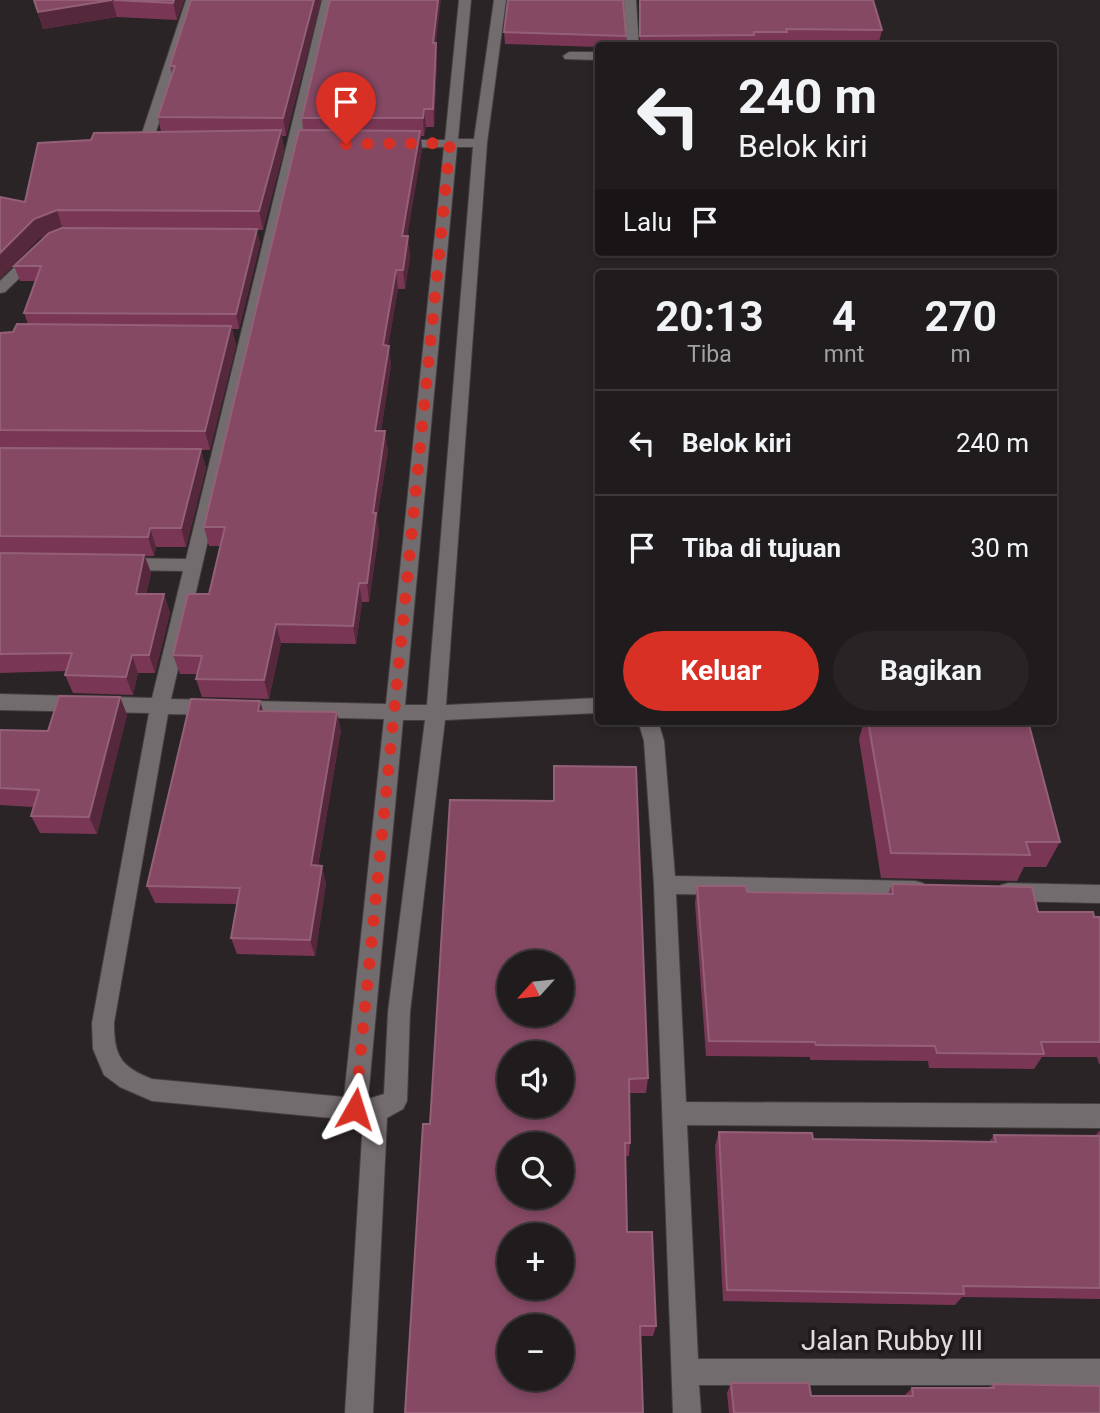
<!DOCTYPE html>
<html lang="id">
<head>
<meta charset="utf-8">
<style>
  :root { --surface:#201b1c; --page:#282425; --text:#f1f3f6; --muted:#a2a1a3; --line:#3d393b; --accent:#d93025 }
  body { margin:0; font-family:Roboto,sans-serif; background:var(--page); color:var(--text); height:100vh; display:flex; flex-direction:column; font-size:26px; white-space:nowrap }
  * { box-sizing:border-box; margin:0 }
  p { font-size:23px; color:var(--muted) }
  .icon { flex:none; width:38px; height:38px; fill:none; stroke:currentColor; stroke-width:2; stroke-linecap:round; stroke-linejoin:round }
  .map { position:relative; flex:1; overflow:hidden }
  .details { position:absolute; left:595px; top:270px; width:462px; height:455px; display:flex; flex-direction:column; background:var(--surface); border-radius:7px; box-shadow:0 4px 10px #0003,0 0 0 2px var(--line) }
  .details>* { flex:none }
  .banner { position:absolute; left:595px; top:42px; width:462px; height:214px; border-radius:7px; box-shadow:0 4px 10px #0003,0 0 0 2px var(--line); background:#201b1c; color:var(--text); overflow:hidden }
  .needle { width:46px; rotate:243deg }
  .tools { position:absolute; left:497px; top:950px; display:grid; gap:14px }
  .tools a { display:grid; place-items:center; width:77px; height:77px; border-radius:50%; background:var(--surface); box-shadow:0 4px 10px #0003,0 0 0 2px var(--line); font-size:35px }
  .pin { position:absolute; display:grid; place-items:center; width:60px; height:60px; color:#fff; margin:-72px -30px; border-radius:50% 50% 50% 0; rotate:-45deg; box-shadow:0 0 7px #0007 }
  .pin .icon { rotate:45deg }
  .me { position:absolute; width:77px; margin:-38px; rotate:6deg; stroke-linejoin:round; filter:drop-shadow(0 0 5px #0008) }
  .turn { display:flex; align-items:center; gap:24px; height:147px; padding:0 28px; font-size:32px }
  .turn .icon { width:91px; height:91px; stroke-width:2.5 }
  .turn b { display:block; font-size:49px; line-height:60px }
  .then { display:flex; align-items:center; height:66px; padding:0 28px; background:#0003; gap:14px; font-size:26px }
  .eta { display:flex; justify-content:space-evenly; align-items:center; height:119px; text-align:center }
  .eta b { font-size:42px; font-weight:700; line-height:49px }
  .primary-button { display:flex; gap:14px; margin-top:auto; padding:14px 28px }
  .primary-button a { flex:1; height:80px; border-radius:42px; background:var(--accent); color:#fff; font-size:28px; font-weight:700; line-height:80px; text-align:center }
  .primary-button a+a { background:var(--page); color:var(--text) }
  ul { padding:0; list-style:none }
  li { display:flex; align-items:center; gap:21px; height:105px; padding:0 28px; border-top:2px solid var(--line) }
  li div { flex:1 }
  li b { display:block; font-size:26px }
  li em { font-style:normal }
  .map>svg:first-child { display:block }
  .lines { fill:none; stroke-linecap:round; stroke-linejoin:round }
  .minor-casing { stroke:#443f41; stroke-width:2 }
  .minor { fill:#736c6e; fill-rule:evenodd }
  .wall { fill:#7a3755 }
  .shaded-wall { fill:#55283c }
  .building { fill:#854964; stroke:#936077; stroke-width:2; fill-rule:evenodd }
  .route { stroke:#d93025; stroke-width:12; stroke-dasharray:0 21.6 }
  .labels { text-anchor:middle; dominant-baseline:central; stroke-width:7; stroke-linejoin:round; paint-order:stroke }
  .near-street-label { font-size:28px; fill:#e1ddde; stroke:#201a1c }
</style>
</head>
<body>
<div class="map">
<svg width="1100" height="1413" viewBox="0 0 1100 1413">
  <rect width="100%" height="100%" fill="#2a2426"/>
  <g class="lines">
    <defs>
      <path id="minor" d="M186,0h12l-44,138 12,1 2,3 -7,4 -20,-1 -2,-3z
        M322,0h12l-163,699 215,5 58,-557 -47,1 -7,-4 7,-4h48l14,-140h12l-13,139h16l20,-139h12l-19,143 -41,562 152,-7v15l-153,7 -35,292 -3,89 -4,8 -16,9 -14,295h-28l18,-292 -211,-20 -32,-14 -16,-12 -11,-26 -1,-26 57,-310 -149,-3v-16l152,4 31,-127 -60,-1 -6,-1 -3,-5 3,-5 6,-1 63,1zM457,147h16l-46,558h-22zM168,714l216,5 -40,378 -192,-18c-31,-12 -38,-23 -38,-56zM403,720h22l-37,292 -4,82 -16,5z
        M624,0h12l3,46h-12z
        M569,52h29v8l-33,-1 -2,-3z
        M34,252l5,1v6l-34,33 -5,1v-12l29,-28z
        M638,721h20l6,20 11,135 240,5 8,2 3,7 -3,7 -8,2 -239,-5 10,208 414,2v24l-413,-3 11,234h402v26h-401l2,28h-28l-19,-528 -10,-144z
        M1009,883l91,2v18l-91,-2 -8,-2 -3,-7 3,-7z"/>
    </defs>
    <use href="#minor" class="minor-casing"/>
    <use href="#minor" class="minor"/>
  </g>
  <path class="wall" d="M34,0h150l-7,20 -60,-3 -74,12z
    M321,0l-35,136h-4l2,13 -21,81h-6l3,14 -21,85h-7l4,16 -26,105h-9l5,18 -20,79h-30l-2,9h-9l6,17 -5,21h18l6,19 -15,60h-17l-5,22 -60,-2 -8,-18 1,-4 -66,2v-340l13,-1 15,-8 -4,-11 11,-32h-15l-6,-15 32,-30 -6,2 -15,-36 66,-62 70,-8 -3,-15 14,-41 -2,-10z
    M639,0h234l9,30 -3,12 -94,-1v3h-32v2h-113z
    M504,32l122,4v10h-28v1l-93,-3z
    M436,43l1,17 -3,67h-8l-2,9h-3l1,13 -15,87 3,20 -5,33h-7l-10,57 3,19 -10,66 7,19 -11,69 2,13 -10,70h-7l-6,42 -75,-1 -12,56 -67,-2 -6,-18 1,-5h-17l-7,-19 36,-61 11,-48h-11l-5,-19 99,-397 -1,-12z
    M120,697l7,18 -30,119 -57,-1 -9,-17 2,-9 -33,-2v-75l48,1z
    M260,701l3,10 78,19 -23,136 8,17 -11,73 -78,-2 -6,-16 6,-34 -82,-1 -8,-17z
    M864,721h164l32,121 -14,25h-22l-7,14 -136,-3 -22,-139z
    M450,800l198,278 -2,15h-17l1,50 -1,13h-4l2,76 29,94 -3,10h-13l-210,-212z
    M892,884l146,28 62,5v147h-1l-2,-7h-55l-8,12 -105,-1 -1,-7 -118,-1v-3l-104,-1 -11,-153 2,-17 50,6 141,2z
    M1100,1130v169l-138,-2 -7,8 -232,-4 -8,-155 4,-14 94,7 176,3 5,-7 101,1z
    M731,1383l80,13h93l8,-8h76l5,-4 107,29h-371l-2,-20z"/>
  <path class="shaded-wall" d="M112,0l5,17 -74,12 -5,-17z
    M174,0h10l-7,20 -4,-17z
    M314,0h7l-35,136 -3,-18z
    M438,0h3l-5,43 1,17 -3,67 -1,-18v-66z
    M424,109l2,18 -2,9 -1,-18z
    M281,130l3,19 -21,81 -4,-19z
    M420,131l2,18 -18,106 -2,-19z
    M57,210l6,20 -23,8 -40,41v-26l34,-34z
    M257,229l3,15 -21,85 -3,-15z
    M408,236l2,20 -5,33 -2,-19z
    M396,270l2,19 -13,76 -2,-20z
    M231,326l5,19 -26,105 -5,-19z
    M389,346l2,19 -13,85 -3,-19z
    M385,431l3,19 -11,69 2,13 -10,70 -2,-19 6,-70z
    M201,449l5,19 -20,79 -5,-19z
    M150,528l6,19 -2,9 -6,-19z
    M144,555l7,18 -9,40 -6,-19z
    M359,583l3,19 -6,42 -3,-18z
    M164,594l6,19 -15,60 -6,-18z
    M276,624l5,19 -12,56 -5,-19z
    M132,655l6,18 -5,22 -7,-18z
    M120,697l7,18 -30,119 -8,-17z
    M260,701l5,18 -7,-8z
    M337,712l4,18 -26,152 -4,-17z
    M322,866l4,17 -11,73 -5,-16z"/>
  <path class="building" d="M34,0h78l-74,12z
    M114,0h60l-1,3z
    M191,0h123l-31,118 -125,-1 17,-51h-5z
    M330,0h108l-5,43h3l-3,66h-9l-1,9h-121z
    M508,0h115l3,36 -122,-4z
    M640,0h233l9,30 -96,-1 1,3h-33v3l-114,1z
    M281,130l-22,81 -202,-1 -23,9 -34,34v-56l25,5 13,-59 53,-3 3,-7z
    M299,130l121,1 -18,105h6l-5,34h-7l-13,75 6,1 -14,85h10l-12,82h3l-9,70h-8l-6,43 -77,-2 -12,56 -68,-1 6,-23 -29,-1 15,-61h21l16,-67h-21z
    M62,228l195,1 -21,85 -212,-1 17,-47h-27l35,-33z
    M17,324l214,2 -26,105 -205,-1v-97l13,-1z
    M0,448l201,1 -20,79h-31l-2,9 -148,-1z
    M0,553l144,2 -8,39h28l-15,61h-17l-6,22 -61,-2 7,-22 -72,1z
    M59,696l61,1 -31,120 -58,-1 8,-26 -39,-2v-58l48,1z
    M191,699l69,2 -2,10 79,1 -26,153 11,1 -12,74 -79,-2 9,-50 -93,-2z
    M868,721h160l32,121h-34l4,13 -139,-2z
    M554,766l82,1 12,311 -19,1 1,64h-5l2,89h25l4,94h-16l3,87h-238l18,-289h7l20,-324 104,1zM509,962h53v53h-53zM509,1054h53v52h-53zM509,1144h53v53h-53zM509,1236h53v52h-53zM509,1326h53v53h-53z
    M892,884l140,3 6,25h55l1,5h6v125h-59l3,12 -107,-1 -2,-7 -119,-1 -1,-3 -106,-1 -12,-155h49l1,6 146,2z
    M719,1132l93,1 1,6 183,3 -2,-7 106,1v152l-137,-2 1,8 -237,-4z
    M731,1383h78l2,13h102l-1,-8h82l-1,-4 107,2v27h-366z"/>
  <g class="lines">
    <path class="route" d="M346,144l104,-1 -95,966"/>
  </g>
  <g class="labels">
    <g class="near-street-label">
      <text x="892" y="1340">Jalan Rubby III</text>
    </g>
  </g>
</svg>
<div class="tools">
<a><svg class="needle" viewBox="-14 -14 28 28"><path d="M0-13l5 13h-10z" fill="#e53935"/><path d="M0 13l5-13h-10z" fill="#a2a1a3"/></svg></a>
<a><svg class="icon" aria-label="sound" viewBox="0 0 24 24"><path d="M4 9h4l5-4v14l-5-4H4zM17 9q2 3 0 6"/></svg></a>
<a><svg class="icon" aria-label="search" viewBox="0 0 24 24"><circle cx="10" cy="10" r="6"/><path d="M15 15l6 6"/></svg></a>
<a>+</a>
<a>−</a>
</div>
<div class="pin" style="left:346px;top:144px;background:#d93025"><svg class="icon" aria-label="arrive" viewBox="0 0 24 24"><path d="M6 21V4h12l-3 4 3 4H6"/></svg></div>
<svg class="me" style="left:355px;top:1109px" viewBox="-20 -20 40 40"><path d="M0-17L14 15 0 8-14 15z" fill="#d93025" stroke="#fff" stroke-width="4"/></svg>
<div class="banner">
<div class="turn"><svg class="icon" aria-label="left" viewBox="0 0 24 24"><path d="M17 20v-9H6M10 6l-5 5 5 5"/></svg><div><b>240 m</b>Belok kiri</div></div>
<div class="then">Lalu<svg class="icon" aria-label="arrive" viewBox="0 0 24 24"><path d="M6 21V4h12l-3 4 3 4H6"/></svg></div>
</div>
<section class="details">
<div class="eta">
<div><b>20:13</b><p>Tiba</p></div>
<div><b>4</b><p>mnt</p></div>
<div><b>270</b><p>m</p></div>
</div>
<ul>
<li><svg class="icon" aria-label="left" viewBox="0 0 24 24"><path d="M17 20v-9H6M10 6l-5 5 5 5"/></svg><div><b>Belok kiri</b></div><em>240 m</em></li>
<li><svg class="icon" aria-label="arrive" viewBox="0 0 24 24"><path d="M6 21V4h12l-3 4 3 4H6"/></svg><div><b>Tiba di tujuan</b></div><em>30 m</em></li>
</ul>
<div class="primary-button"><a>Keluar</a><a>Bagikan</a></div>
</section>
</div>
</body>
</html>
